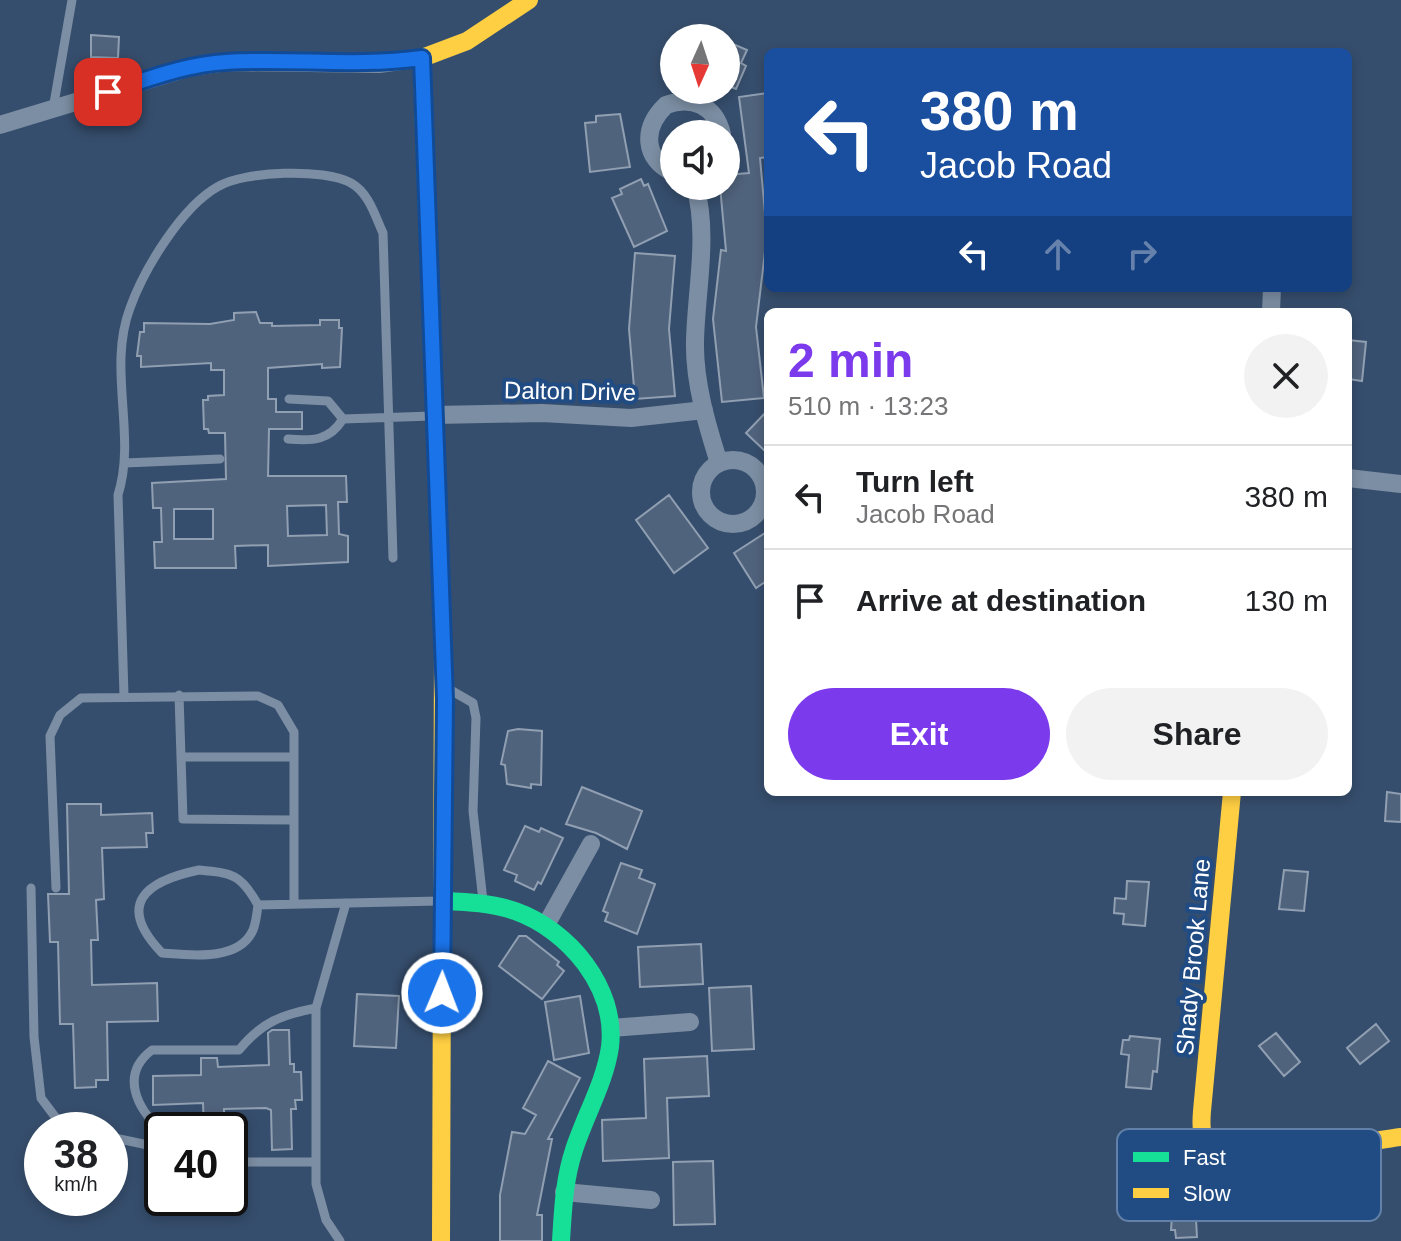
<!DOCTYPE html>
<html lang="en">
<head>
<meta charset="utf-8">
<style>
  :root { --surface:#fff; --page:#f2f2f2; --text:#202124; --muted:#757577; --line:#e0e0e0; --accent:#7c3aed }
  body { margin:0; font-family:Helvetica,sans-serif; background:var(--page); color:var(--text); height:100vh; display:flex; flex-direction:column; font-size:30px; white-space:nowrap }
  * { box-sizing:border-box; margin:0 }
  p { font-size:26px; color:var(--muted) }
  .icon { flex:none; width:44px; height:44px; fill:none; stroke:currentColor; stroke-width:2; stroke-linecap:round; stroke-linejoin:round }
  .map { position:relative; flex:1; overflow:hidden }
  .details { position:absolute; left:764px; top:308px; width:588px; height:488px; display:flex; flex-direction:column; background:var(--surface); border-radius:12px; box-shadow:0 4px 12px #0003 }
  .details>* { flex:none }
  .hud { position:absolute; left:764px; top:48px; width:588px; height:244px; border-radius:12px; box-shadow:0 4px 12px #0003; background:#1a4fa0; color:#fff; overflow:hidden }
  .needle { width:52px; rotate:183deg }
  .fabs { position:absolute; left:660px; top:24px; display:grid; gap:16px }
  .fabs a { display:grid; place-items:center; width:80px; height:80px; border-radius:50%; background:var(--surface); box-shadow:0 4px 12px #0003; font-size:40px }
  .speed { position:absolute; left:24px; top:1112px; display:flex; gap:16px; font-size:40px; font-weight:700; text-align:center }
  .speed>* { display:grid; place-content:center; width:104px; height:104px; border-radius:50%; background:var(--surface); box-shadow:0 4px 12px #0003; line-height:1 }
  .speed small { font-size:20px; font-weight:400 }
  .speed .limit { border:4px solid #111; border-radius:12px; background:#fff; color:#111 }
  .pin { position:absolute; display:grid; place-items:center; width:68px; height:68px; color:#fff; margin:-34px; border-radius:16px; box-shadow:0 4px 12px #0006 }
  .me { position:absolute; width:88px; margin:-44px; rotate:1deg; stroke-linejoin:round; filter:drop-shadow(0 0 6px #0008) }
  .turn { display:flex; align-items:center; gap:28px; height:168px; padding:0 24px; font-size:36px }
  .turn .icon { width:104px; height:104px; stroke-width:2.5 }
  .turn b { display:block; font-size:56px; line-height:68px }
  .lanes { display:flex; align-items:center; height:76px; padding:0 24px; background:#0003; justify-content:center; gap:40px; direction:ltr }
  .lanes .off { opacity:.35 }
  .round { display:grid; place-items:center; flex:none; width:84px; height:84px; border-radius:42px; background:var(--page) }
  .head { display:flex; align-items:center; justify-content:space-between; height:136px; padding:0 24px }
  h1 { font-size:48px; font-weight:700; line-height:60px; color:var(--accent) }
  .button { display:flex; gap:16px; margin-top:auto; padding:16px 24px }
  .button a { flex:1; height:92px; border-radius:48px; background:var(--accent); color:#fff; font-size:32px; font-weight:700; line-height:92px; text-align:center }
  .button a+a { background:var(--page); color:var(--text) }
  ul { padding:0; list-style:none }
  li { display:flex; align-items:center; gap:24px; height:104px; padding:0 24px; border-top:2px solid var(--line) }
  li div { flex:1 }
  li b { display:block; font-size:30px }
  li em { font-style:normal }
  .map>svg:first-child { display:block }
  .building { fill:#50637c; stroke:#909fb1; stroke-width:2; fill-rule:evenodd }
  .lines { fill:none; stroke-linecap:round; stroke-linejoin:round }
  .lane { stroke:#7c8ea3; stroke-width:9 }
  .street { stroke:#7c8ea3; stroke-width:18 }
  .fast { stroke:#16e098; stroke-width:18 }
  .slow { stroke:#ffcf43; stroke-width:18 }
  .route-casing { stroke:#114b97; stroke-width:20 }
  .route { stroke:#1a73e8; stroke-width:14 }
  .labels { text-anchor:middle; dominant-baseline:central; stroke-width:8; stroke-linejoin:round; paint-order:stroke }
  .street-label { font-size:24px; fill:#fff; stroke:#204b83 }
  .key { fill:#204b83; stroke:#6381a8; stroke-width:2 }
  .key-label { font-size:22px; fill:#fff }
</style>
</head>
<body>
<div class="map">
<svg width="1401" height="1241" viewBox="0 0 1401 1241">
  <rect width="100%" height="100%" fill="#364e6d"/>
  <path class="building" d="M91,35l28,2 -1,21 -27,-1z
    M726,41l21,9 -6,13 5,3 -10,23 -10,-4z
    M768,93v64l-8,1 7,77 -11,92 8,71 -42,4 -9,-83 8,-69 5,1 -6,-65h6v-11l23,-2 -10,-76z
    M620,114l10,53 -40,5 -5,-49 11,-1v-6z
    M641,179l3,7 4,-2 19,47 -33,16 -22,-49 10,-4 -2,-5z
    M635,253l40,3 -6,73 6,67 -40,3 -6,-70z
    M256,312l4,11h12v3l48,-1v-5h19v8h3l-2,39 -18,1v-4l-54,4v31h8v13h26v17h-33l-1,47h78l1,26h-9l1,32 9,2v26l-80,4v-21l-33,1 1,22h-81l-1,-26h8l-1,-34h-8l-1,-25 74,-4 -1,-46h-16l-1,-4h-4l-1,-29h5v-4l16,-1v-25h-13v-7l-70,4v-11h-4l3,-24h4v-9l66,1 24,-4v-7zM326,505l1,30 -39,1 -1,-30zM174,509h39v30h-39z
    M1348,340l18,2 -4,39 -14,-2z
    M768,410v44l-22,-21z
    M669,495l39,53 -34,25 -38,-53z
    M768,531v49l-12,8 -22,-35z
    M518,729l24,2 -1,54 -10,-1v4l-24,-4 -2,-19 -4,-1 7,-33z
    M582,787l60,24 -15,38 -31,-16 -30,-9z
    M1387,792l14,2v28l-16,-1z
    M67,804h34v11l51,-2 1,20h-7l1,14 -45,1 2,51 -8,1 2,40h-7l1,45 65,-2 1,38 -51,1 1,58h-12v7l-21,1 -2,-64h-13l-2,-82h-8l-2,-48h21z
    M525,826l14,6 2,-4 22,10 -22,46 -3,-2 -4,8 -19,-9 2,-6 -13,-5z
    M621,863l21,7 -3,8 16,6 -18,50 -32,-13 3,-8 -5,-2z
    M1284,870l24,2 -4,39 -25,-2z
    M1127,881l22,1 -4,44 -22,-2 1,-10 -10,-1 1,-15 11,1z
    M519,936h7l33,26 -2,3 7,6 -22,28 -43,-33z
    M701,944l2,40 -63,3 -2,-40z
    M751,986l3,63 -42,2 -3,-63z
    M357,994l42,2 -3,52 -42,-2z
    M580,996l9,57 -35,7 -9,-58z
    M1376,1024l13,17 -29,23 -13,-16z
    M272,1030h17l1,34h4v8h7l1,28h-7l1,9h-5l1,40 -20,1 -1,-40 -5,-2 -42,1v21h-20l-1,-27 -50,2v-29l48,-1v-17h16l1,9 51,-2 -1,-32z
    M1276,1033l24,29 -16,14 -25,-30z
    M1130,1036l30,3 -3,33 -4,-1 -2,18 -25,-2 3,-32 -8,-1 2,-14h6z
    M707,1056l2,40 -42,2 2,60 -66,3 -1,-41 44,-2 -2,-59z
    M548,1061l32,17 -32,61h4l-15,76h5v26h-42v-46l12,-63 13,2 11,-19 -13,-7z
    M713,1161l2,63 -41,1 -1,-63z
    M1195,1202l2,35 -21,1 -1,-8h-4l2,-27z"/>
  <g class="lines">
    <path class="lane" d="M53,109l19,-109
      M289,399l39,2 15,18
      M343,419l89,-3
      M288,439c25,2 41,2 55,-20
      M125,463l95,-4
      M447,688l26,15 3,15 -3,93 10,90
      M179,695l4,124 111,1
      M124,696l-6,-201c19,-60 -11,-126 12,-187 14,-39 52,-102 89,-122 26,-15 105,-18 132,-3 18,10 24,33 32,50l10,325
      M181,757h113
      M199,870c33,3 42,4 59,35 -1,8 -2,18 -5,25 -14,32 -64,25 -91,23 -47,-49 -16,-72 37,-83z
      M31,888l3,149 7,61 18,24 23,8
      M56,888l-6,-152 10,-21 21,-17 177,-2 20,9 16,27v172
      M258,905l181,-4
      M162,1131c-26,-23 -42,-57 -10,-81h87c23,-28 42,-35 77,-42
      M110,1137l52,11
      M230,1162h86
      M340,1241l-14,-21 -10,-36v-176l30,-105"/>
    <path class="street" d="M0,125l191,-58 35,-5 153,2 43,-6
      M674,173c-31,-14 -32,-45 -8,-68 26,-9 49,0 56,29
      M695,186c14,48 1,106 0,155 -1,41 12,84 24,122
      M1271,312l1,-24
      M435,415l107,-2 89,5 73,-8
      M701 492a32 32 0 1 1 64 0a32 32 0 1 1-64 0Z
      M1348,478l53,6
      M546,925l45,-81
      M611,1028l79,-6
      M564,1192l87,8"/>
    <path class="fast" d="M423,99l20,549
      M443,901c24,1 49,2 72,10 54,19 102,77 95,136 -5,35 -25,69 -36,103 -10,30 -11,60 -13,91"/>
    <path class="slow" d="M423,99l-1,-41 45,-17 62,-41
      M1232,792l-30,319c-1,12 -2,27 9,34 31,21 151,-3 190,-8
      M441,1241l2,-593"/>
  </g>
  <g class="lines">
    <defs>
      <path id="route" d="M108,92c38,-12 78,-28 118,-30 66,-4 130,5 196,-4l23,642 -3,293"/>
    </defs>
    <use href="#route" class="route-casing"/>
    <use href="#route" class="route"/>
  </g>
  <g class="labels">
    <g class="street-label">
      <text transform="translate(570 391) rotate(1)">Dalton Drive</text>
      <text transform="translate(1193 957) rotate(-85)">Shady Brook Lane</text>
    </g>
  </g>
  <rect x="1117" y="1129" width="264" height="92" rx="12" class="key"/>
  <rect x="1133" y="1152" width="36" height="10" fill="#16e098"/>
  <rect x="1133" y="1188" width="36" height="10" fill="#ffcf43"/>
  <g class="key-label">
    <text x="1183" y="1165">Fast</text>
    <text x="1183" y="1201">Slow</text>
  </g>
</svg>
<div class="fabs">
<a><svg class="needle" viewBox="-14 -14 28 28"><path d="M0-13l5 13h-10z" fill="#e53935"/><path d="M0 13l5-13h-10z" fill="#757577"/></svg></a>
<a><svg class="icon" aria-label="sound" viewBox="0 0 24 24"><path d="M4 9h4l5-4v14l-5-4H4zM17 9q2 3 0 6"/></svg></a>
</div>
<div class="speed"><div>38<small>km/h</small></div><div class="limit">40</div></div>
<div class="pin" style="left:108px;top:92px;background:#d93025"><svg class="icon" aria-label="arrive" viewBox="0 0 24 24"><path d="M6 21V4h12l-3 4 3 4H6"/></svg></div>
<svg class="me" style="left:442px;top:993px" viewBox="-20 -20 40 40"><circle r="17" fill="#1a73e8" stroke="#fff" stroke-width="3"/><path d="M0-11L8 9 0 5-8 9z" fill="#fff"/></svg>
<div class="hud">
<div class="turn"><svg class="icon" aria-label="left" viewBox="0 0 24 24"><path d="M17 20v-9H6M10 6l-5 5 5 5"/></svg><div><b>380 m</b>Jacob Road</div></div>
<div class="lanes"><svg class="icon" aria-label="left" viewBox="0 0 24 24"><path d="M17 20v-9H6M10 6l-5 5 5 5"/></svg><svg class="icon off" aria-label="ahead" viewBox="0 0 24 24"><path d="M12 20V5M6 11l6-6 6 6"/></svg><svg class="icon off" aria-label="right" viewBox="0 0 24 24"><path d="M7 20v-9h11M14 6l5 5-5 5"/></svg></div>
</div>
<section class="details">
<div class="head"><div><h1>2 min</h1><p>510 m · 13:23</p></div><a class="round"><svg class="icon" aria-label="close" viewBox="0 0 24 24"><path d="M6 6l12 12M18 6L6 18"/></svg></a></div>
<ul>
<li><svg class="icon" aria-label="left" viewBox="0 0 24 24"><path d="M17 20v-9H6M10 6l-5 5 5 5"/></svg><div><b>Turn left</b><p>Jacob Road</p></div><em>380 m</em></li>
<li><svg class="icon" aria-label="arrive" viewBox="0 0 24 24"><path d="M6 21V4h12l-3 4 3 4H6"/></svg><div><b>Arrive at destination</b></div><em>130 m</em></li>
</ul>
<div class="button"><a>Exit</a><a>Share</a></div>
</section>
</div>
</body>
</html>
